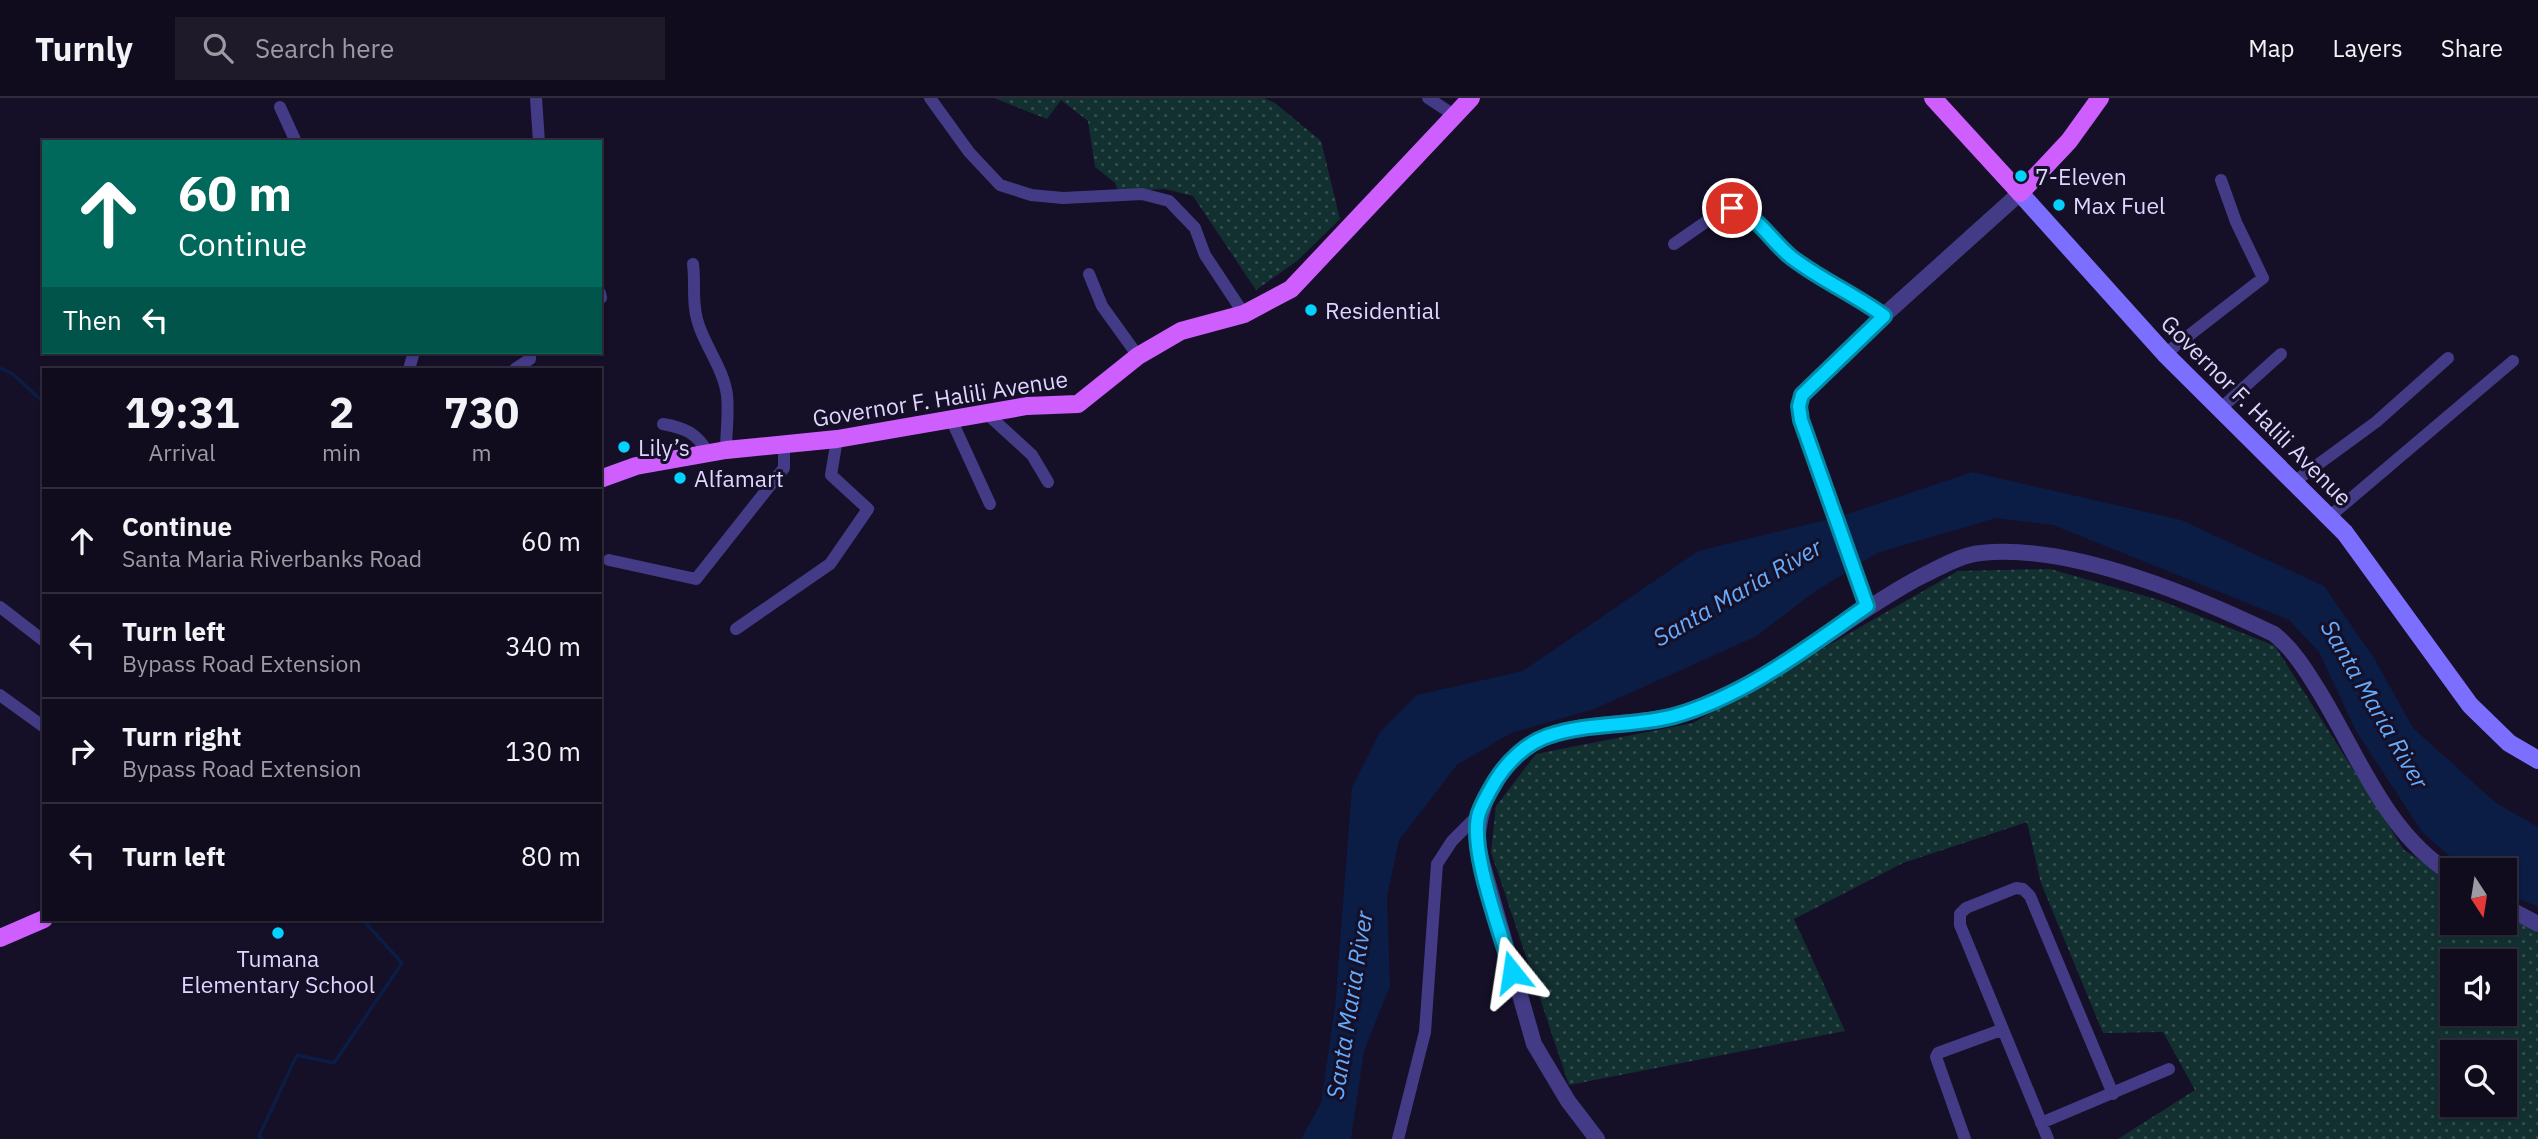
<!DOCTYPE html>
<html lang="en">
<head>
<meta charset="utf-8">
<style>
  :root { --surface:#100c1d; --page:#1e1a2a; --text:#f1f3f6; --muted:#9c9ba4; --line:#302c3b }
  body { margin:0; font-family:"IBM Plex Sans",sans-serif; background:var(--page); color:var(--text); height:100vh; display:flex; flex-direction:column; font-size:26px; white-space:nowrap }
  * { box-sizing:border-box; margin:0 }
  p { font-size:23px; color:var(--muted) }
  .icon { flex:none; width:38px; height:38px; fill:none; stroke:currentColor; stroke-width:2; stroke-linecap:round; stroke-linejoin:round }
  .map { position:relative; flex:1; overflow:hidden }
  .panel { position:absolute; left:42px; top:270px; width:560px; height:553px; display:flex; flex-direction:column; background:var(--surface); border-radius:0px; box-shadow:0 2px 5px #0004,0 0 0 2px var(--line) }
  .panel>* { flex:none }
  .hud { position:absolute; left:42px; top:42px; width:560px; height:214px; border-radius:0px; box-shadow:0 2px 5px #0004,0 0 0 2px var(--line); background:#00695c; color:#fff; overflow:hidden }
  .needle { width:46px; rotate:168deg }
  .buttons { position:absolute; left:2440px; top:760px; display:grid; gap:14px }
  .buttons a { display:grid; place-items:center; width:77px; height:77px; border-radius:0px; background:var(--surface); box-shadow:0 2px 5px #0004,0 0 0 2px var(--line); font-size:35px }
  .pin { position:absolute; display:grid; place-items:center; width:60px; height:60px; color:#fff; margin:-30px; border:4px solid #fff; border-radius:50%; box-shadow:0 2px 7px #0007 }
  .me { position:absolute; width:77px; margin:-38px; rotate:345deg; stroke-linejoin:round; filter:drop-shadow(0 0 5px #0008) }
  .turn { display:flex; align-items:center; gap:24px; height:147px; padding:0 21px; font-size:32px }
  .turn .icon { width:91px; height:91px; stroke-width:2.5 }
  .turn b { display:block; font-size:49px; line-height:60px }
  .then { display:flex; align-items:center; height:66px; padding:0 21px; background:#0003; gap:14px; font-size:26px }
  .eta { display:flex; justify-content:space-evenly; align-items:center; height:119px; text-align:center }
  .eta b { font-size:42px; font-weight:700; line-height:49px }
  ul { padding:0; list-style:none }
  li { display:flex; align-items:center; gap:21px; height:105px; padding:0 21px; border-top:2px solid var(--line) }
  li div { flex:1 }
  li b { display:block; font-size:26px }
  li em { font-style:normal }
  header { display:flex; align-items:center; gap:42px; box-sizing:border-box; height:98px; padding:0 35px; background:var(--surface); border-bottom:2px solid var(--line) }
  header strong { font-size:33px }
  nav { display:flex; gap:38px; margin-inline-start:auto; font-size:24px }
  .search { width:490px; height:63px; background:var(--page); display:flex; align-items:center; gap:18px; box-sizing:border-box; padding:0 24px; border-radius:0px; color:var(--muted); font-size:26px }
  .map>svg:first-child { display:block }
  .grass { fill:url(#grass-dots); fill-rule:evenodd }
  .water { fill:#0b1c45 }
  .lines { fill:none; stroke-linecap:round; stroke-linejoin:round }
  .stream { stroke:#0b1c45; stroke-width:3.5 }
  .minor { stroke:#433b86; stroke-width:12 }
  .tertiary { stroke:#433b86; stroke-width:16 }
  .secondary { stroke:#7c6efe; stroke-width:18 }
  .primary { stroke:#ce5efe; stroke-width:18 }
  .route-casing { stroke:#0288a5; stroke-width:18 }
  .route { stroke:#03d2fe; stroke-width:12 }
  .poi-dot { fill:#03d2fe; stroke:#151027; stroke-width:2.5 }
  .labels { text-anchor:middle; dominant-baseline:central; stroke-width:6; stroke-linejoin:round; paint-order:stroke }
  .poi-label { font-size:23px; fill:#ded6ff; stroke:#151027; text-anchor:start }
  .street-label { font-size:23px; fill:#ded6ff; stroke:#151027 }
  .water-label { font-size:24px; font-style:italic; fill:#65acfe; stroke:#151027 }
</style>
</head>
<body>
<header>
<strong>Turnly</strong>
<div class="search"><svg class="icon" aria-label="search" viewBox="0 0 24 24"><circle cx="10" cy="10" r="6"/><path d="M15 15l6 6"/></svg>Search here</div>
<nav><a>Map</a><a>Layers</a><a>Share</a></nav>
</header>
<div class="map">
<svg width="2538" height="1041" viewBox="0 0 2538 1041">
  <defs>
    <pattern id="grass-dots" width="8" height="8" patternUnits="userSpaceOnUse" patternTransform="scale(1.75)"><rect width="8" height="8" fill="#133031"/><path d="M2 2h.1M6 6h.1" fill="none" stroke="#354d50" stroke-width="1.8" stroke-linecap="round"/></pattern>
  </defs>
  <rect width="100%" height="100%" fill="#151027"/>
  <path class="grass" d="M994,0h270l11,5 46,38 19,78 -43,42 -41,29 -63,-94 -28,-7 -47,3 -3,-9 -20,-16 -7,-46 -27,-21 -14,19z
    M2050,471l109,31 116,46 129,204 48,30v42h52v-10l34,21v206h-420l77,-49 -32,-58 -60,1 -62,-150 -14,-61 -124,41 -109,56 51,112 -276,54 -78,-233 5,-46 40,-52 157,-31 265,-152zM2452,863h52v52h-52zM2452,954h52v52h-52z"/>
  <path class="water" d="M1972,374l209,48 143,66 50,72 39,70 83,75 42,24v80l-34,-15v-22h-39l-43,-38 -66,-101 -37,-79 -30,-32 -236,-95 -57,-7 -119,35 -64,40 -58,44 -161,72 -83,24 -54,32 -58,75 -12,57 3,89 -26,65 -13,88h-50l20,-36 14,-96 17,-220 28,-55 37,-37 106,-24 175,-120 144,-35z"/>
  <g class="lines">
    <path class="stream" d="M0,270l13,6 31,29
      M262,1041l-3,-3 38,-81 37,8 68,-100 -40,-44"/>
    <path class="minor" d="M536,0l3,44
      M930,0l39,54 31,33 31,10 32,3 79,-4 27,7 26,27 10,27 39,59
      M1428,0l26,17
      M280,9l16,35
      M1674,146l46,-32 12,-4 13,4 44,43 63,38 32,23
      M693,166c2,15 0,29 2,44 3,31 28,56 32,87 2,18 -1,38 -1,55
      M1089,176l13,32 36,50
      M600,195l1,5
      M2165,256l98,-76 -27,-56 -15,-42
      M409,271l5,-17
      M515,271l15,-10v-7
      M2220,311l61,-55
      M986,315l46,42 16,27
      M951,321l39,85
      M663,326c22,4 34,9 45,29
      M2294,384l82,-60 72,-64
      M2329,419l184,-156
      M609,462l87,19 88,-111v-22
      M0,509l44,34
      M736,531l94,-65 38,-55 -37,-34 6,-36
      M0,597l44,32
      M2041,1025l128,-54
      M1398,1041l27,-107 12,-168 15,-23 27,-27
      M1965,1041l-29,-82 2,-4 63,-23
      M2048,1041l-88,-214v-11l6,-6 50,-20 7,1 7,7 83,198"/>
    <path class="tertiary" d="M1867,508l-66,-186 -2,-14 3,-11 68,-67 150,-135
      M2504,808l34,18
      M1597,1041l-29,-38 -34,-57 -57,-199c2,-39 15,-71 48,-96 47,-36 120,-17 173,-42 26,-11 52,-23 76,-38 51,-29 96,-66 148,-93 19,-9 38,-21 59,-23 88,-10 214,43 293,81 20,16 33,38 46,59 38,62 67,142 132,181"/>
    <path class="secondary" d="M2020,95l145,161 180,179 125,172 39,38 29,17"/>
    <path class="primary" d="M1933,0l87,95 49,-52 31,-43
      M600,381l36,-13 90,-16 111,-11 190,-33 51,-2 60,-48 43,-25 63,-17 47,-25 180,-191
      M0,840l44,-19"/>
  </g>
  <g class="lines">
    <defs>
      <path id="route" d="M1512,874c-10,-38 -44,-123 -33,-159 4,-11 11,-23 17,-33 12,-19 31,-37 52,-44 40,-14 85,-9 126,-20 71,-20 134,-69 193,-110l-66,-186 -2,-14 3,-11 82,-79c-30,-22 -65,-37 -93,-59 -21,-17 -32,-41 -59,-49"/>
    </defs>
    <use href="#route" class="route-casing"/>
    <use href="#route" class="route"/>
  </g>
  <g class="poi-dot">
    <circle cx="2021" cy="78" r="7"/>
    <circle cx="2059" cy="107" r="7"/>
    <circle cx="1311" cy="212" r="7"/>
    <circle cx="624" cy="349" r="7"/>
    <circle cx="680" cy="380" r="7"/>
    <circle cx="278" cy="835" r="7"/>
  </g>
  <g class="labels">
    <g class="poi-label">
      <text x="2035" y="78">7-Eleven</text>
      <text x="2073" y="107">Max Fuel</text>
      <text x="1325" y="212">Residential</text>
      <text x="638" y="349">Lily’s</text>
      <text x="694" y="380">Alfamart</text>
      <text x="278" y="860" text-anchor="middle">Tumana<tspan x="278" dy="26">Elementary School</tspan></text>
    </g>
    <g class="street-label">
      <text transform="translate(940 300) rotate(-9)">Governor F. Halili Avenue</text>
      <text transform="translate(2257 312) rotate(45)">Governor F. Halili Avenue</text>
    </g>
    <g class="water-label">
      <text transform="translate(1737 494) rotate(-30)">Santa Maria River</text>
      <text transform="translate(2375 606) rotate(60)">Santa Maria River</text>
      <text transform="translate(1349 907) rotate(-81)">Santa Maria River</text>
    </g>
  </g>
</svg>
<div class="buttons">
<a><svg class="needle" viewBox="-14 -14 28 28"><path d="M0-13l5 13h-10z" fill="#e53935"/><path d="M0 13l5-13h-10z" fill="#9c9ba4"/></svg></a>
<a><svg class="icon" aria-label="sound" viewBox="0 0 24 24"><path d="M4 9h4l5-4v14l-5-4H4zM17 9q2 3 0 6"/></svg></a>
<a><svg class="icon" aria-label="search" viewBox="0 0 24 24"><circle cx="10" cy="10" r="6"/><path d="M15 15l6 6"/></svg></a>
</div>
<div class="pin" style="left:1732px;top:110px;background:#d93025"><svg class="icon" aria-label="arrive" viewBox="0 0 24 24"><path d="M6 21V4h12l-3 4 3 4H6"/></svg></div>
<svg class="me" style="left:1512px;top:874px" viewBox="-20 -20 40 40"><path d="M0-17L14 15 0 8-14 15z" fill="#03d2fe" stroke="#fff" stroke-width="4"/></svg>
<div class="hud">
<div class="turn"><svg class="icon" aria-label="ahead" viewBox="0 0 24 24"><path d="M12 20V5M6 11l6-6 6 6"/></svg><div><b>60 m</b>Continue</div></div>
<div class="then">Then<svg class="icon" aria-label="left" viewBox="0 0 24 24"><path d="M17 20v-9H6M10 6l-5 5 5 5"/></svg></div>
</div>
<section class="panel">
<div class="eta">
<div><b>19:31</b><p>Arrival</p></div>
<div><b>2</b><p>min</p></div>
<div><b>730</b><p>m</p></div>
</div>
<ul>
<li><svg class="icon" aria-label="ahead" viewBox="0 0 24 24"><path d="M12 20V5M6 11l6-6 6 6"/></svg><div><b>Continue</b><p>Santa Maria Riverbanks Road</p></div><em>60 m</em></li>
<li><svg class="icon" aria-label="left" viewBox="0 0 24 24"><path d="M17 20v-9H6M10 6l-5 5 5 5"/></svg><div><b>Turn left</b><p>Bypass Road Extension</p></div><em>340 m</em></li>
<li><svg class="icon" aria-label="right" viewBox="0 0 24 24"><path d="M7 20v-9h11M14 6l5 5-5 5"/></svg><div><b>Turn right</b><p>Bypass Road Extension</p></div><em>130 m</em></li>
<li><svg class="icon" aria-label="left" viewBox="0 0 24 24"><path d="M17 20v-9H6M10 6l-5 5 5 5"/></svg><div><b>Turn left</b></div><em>80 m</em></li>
</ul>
</section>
</div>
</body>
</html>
